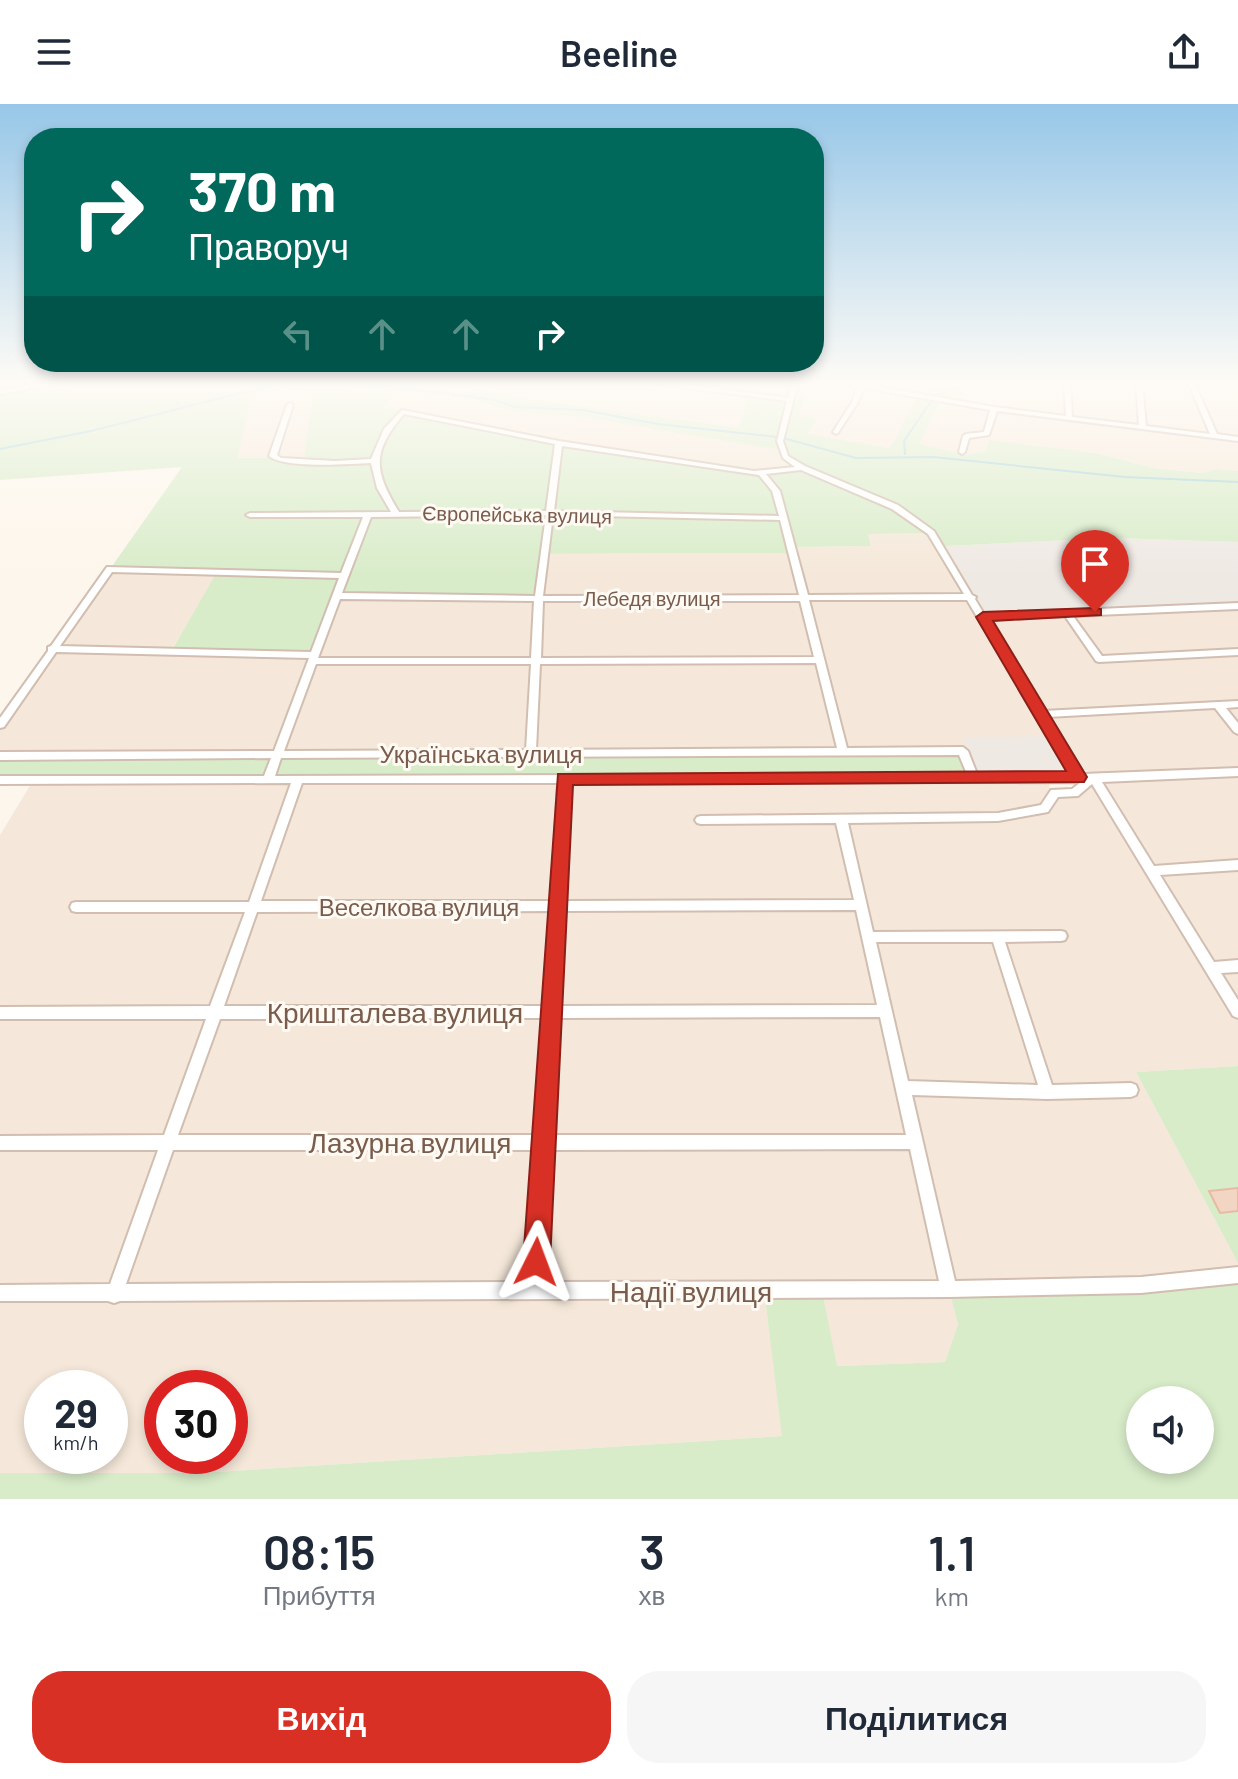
<!DOCTYPE html>
<html lang="uk">
<head>
<meta charset="utf-8">
<style>
  :root { --surface:#fff; --page:#f6f6f7; --text:#1f2937; --muted:#747a83; --accent:#d93025 }
  body { margin:0; font-family:Barlow,sans-serif; background:var(--page); color:var(--text); height:100vh; display:flex; flex-direction:column; font-size:30px; white-space:nowrap }
  * { box-sizing:border-box; margin:0 }
  p { font-size:26px; color:var(--muted) }
  .icon { flex:none; width:44px; height:44px; fill:none; stroke:currentColor; stroke-width:2; stroke-linecap:round; stroke-linejoin:round }
  .map { position:relative; height:1395px; overflow:hidden }
  .panel { display:flex; flex-direction:column; background:var(--surface); flex:1 }
  .panel>* { flex:none }
  .guide { position:absolute; left:24px; top:24px; width:800px; height:244px; border-radius:32px; box-shadow:0 4px 12px #0003; background:#00695c; color:#fff; overflow:hidden }
  .controls { position:absolute; left:1126px; top:1282px; display:grid; gap:16px }
  .controls a { display:grid; place-items:center; width:88px; height:88px; border-radius:50%; background:var(--surface); box-shadow:0 4px 12px #0003; font-size:40px }
  .speed { position:absolute; left:24px; top:1266px; display:flex; gap:16px; font-size:40px; font-weight:700; text-align:center }
  .speed>* { display:grid; place-content:center; width:104px; height:104px; border-radius:50%; background:var(--surface); box-shadow:0 4px 12px #0003; line-height:1 }
  .speed small { font-size:20px; font-weight:400 }
  .speed .limit { border:12px solid #d22; background:#fff; color:#111 }
  .pin { position:absolute; display:grid; place-items:center; width:68px; height:68px; color:#fff; margin:-82px -34px; border-radius:50% 50% 50% 0; rotate:-45deg; box-shadow:0 0 8px #0007 }
  .pin .icon { rotate:45deg }
  .me { position:absolute; width:88px; margin:-44px; rotate:3deg; stroke-linejoin:round; filter:drop-shadow(0 0 6px #0008) }
  .turn { display:flex; align-items:center; gap:28px; height:168px; padding:0 32px; font-size:36px }
  .turn .icon { width:104px; height:104px; stroke-width:2.5 }
  .turn b { display:block; font-size:56px; line-height:68px }
  .lanes { display:flex; align-items:center; height:76px; padding:0 32px; background:#0003; justify-content:center; gap:40px; direction:ltr }
  .lanes .off { opacity:.35 }
  .eta { display:flex; justify-content:space-evenly; align-items:center; height:136px; text-align:center }
  .eta b { font-size:48px; font-weight:600; line-height:56px }
  .cta { display:flex; gap:16px; margin-top:auto; padding:16px 32px }
  .cta a { flex:1; height:92px; border-radius:32px; background:var(--accent); color:#fff; font-size:32px; font-weight:600; line-height:92px; text-align:center }
  .cta a+a { background:var(--page); color:var(--text) }
  header { display:flex; justify-content:space-between; align-items:center; height:104px; padding:0 32px; background:var(--surface); font-size:36px; font-weight:600 }
  .map>svg:first-child { display:block }
  .residential { fill:#f5e8da; fill-rule:evenodd }
  .industrial { fill:#efe9e4 }
  .green { fill:#d8ecc9; fill-rule:evenodd }
  .lines { fill:none; stroke-linecap:round; stroke-linejoin:round }
  .stream { stroke:#a5d3da; stroke-width:2 }
  .building { fill:#f3d5c3; stroke:#e6bba3; stroke-width:2 }
  .minor-casing { stroke:#d1beb0; stroke-width:4 }
  .minor { fill:#fff; fill-rule:evenodd }
  .route { fill:#d93025; stroke:#8d1f18; stroke-width:2 }
  .labels { text-anchor:middle; dominant-baseline:central; stroke-width:6; stroke-linejoin:round; paint-order:stroke }
  .far-street-label { font-size:20px; fill:#7a5c4d; stroke:#fffaf3 }
  .street-label { font-size:24px; fill:#7a5c4d; stroke:#fffaf3 }
  .near-street-label { font-size:28px; fill:#7a5c4d; stroke:#fffaf3 }
</style>
</head>
<body>
<header><svg class="icon" aria-label="menu" viewBox="0 0 24 24"><path d="M4 6h16M4 12h16M4 18h16"/></svg>Beeline<svg class="icon" aria-label="share" viewBox="0 0 24 24"><path d="M12 15V3M7 8l5-5 5 5M5 13v7h14v-7"/></svg></header>
<div class="map">
<svg width="1238" height="1395" viewBox="0 0 1238 1395">
  <rect width="100%" height="100%" fill="#fdf6ec"/>
  <path class="residential" d="M432,278h225l94,10 -12,36 -233,-32 -46,-12z
    M810,278h129l-24,20 -10,16 -4,18 -12,12 -83,-14 -7,-18z
    M994,278h244v89l-21,-2 -15,4 -48,-5 -59,-15 -105,-13 -4,11 -19,4 -48,-11 22,-45 30,-7z
    M314,284l-11,78 -68,-2 15,-69z
    M397,287l79,9 34,11 72,6 199,33 21,18 -41,5 -202,-30 -177,-36z
    M931,429l119,203 -74,37 -976,3v-51l110,-156 108,3 -48,80 167,-56 207,-42 249,-1 -1,-6 79,-1 -3,-12z
    M1238,500v165l-141,5 -16,-5 -96,-155z
    M1238,672v290l-102,6 102,191v12l-288,15 8,34 -13,38 -109,4 -14,-76 -58,1 19,145 -583,37h-200v-638l31,-51 1016,-4 6,15 23,1 20,-15zM42,1284h68v68h-68zM162,1284h68v68h-68z"/>
  <path class="industrial" d="M1113,434l125,4v62l-253,10 -40,-68z
    M1050,632l17,35 -91,2 -13,-36z"/>
  <path class="green" d="M63,278h369l28,2 46,12 233,32 11,-36 -93,-10h153l-11,34 18,3 -10,15 82,14c13,-13 13,-30 25,-45 6,-8 17,-15 25,-21h55l-23,10 -30,7 -22,45 48,11 19,-4 3,-11 106,13 59,15 48,5 15,-4 21,2v71l-125,-4 -168,8 -14,-13 -63,1 3,12 -78,1 1,6 -250,1 -5,43 -202,-1 -22,59 -145,-2 47,-81 -107,-3 72,-102 -182,13v-88zM314,284l-10,70h-67l14,-63zM397,287l79,9 34,11 72,6 199,33 19,18 -46,5 -195,-30 -176,-36z
    M963,647l8,22 -971,3v-20z
    M1238,962v197l-102,-191z
    M1238,1171v224h-1238v-26h200l582,-37 -18,-146h58l15,76 108,-4 13,-38 -9,-35zM1140,1296h60v60h-60z"/>
  <g class="lines">
    <path class="stream" d="M287,279l127,6 81,11 20,7 68,3 75,14 119,13
      M934,293l35,-15
      M783,334l73,20 77,-1 192,20 113,5
      M0,345l91,-18 190,-48
      M905,350l-1,-13 28,-41"/>
  </g>
  <path class="building" d="M1238,1084v23l-18,2 -11,-22z"/>
  <g class="lines">
    <defs>
      <path id="minor" d="M54,278h12l-66,12v-4z
        M654,278h14l120,16 4,-16h6l-15,59 5,15 17,10 93,39 36,26 38,64 4,2 -1,2 9,15 254,-11v6l-165,7 29,40 136,-7v6l-139,7 -3,-1 -31,-45 -77,3 55,92 195,-10v6l-12,1 12,15v11l-4,-2 -19,-24 -168,9 35,57 156,-6v8l-136,6 52,84 84,-6v10l-78,5 54,87 24,-2v12l-17,1 17,27v18l-5,-2 -141,-232 -14,12 -20,1 -10,15 -50,9 -150,2 25,109 188,-1 4,1 2,4 -2,4 -4,1 -56,1 47,143 79,-2 5,2 2,5 -2,5 -5,2 -84,2 -135,-4 43,186 186,-4 97,-10v16l-97,10 -192,4 -829,4 -6,2 -6,-2h-108v-16l110,-1 48,-134h-158v-14l164,-1 42,-116h-206v-12l210,-1 35,-94h-169l-4,-1 -2,-4 2,-4 4,-1h173l42,-119 -291,1v-8h264l7,-18 -271,2v-8l274,-1 35,-93 -253,-6 -52,75 -4,1v-10l48,-67v-4l3,-1 56,-79 234,6 22,-56h-113l-4,-2 4,-2 141,-1 -14,-24 -6,-25c-22,1 -86,6 -102,-7l18,-51 3,-2 3,2 -16,50 4,3 54,3 36,-2 13,-30 18,-19 157,31 195,30 41,-4 -12,-9 -6,-17 10,-40 -130,-17zM404,310l151,30 -9,67 -147,1c-25,-41 -28,-60 5,-98zM562,342l197,29 13,16 7,25 -225,-5zM801,366l91,39 36,25 36,60 -156,1 -28,-104 -14,-17zM546,411l-11,81 -193,-3 29,-76zM553,411l227,5 19,75 -256,1zM112,468l227,6 -28,74 -251,-6zM340,495l194,2 -3,57h-213zM809,496h158l104,174h-94l-9,-23 -5,-4 -116,1zM543,497h257l14,56 -273,1zM816,559l21,85 -301,2 4,-86zM316,560h215l-5,86 -242,1zM959,651l8,19 -692,2 6,-18zM1081,678l-9,7 -21,1 -10,15 -43,8 -297,3 -4,1 -2,3 2,3 4,1 135,-1 18,77 -291,1 6,-118zM302,679h256l-7,118h-290zM856,806l21,95 -320,1 5,-95zM550,807l-6,95h-320l33,-94zM876,838h117l45,143 -130,-4zM880,913l26,118h-355l6,-117zM543,914l-7,117h-358l42,-116zM910,1045l29,132 -396,1 7,-132zM173,1046h362l-9,132 -400,2z
        M838,278l21,1 1,-1h6l-1,2 129,23 72,9 -2,-34h6l2,35 67,8 -3,-43h6l4,44 64,8 -22,-52h6l23,52 21,3v4l-241,-30 -8,24 -20,3 -4,14 -3,2 -3,-2 4,-16 3,-2 18,-2 6,-22 -126,-22 -6,14 -20,31 -2,1 -3,-2 19,-30 6,-15z"/>
    </defs>
    <use href="#minor" class="minor-casing"/>
    <use href="#minor" class="minor"/>
  </g>
  <linearGradient id="sky" x2="0" y2="1"><stop stop-color="#97c7e8"/><stop offset="0.59" stop-color="#fefbf6"/><stop offset="1" stop-color="#fefbf6" stop-opacity="0"/></linearGradient>
  <rect width="1238" height="473" fill="url(#sky)"/>
  <path class="route" d="M1095,504l6,1v6l-108,6 94,156 -3,5 -511,3 -23,477 -4,10 -10,3 -9,-3 -4,-10 35,-488 508,-3 -90,-154 7,-5z"/>
  <g class="labels">
    <g class="far-street-label">
      <text transform="translate(517 410) rotate(1)">Європейська вулиця</text>
      <text x="652" y="494">Лебедя вулиця</text>
    </g>
    <g class="street-label">
      <text x="481" y="649">Українська вулиця</text>
      <text x="419" y="802">Веселкова вулиця</text>
    </g>
    <g class="near-street-label">
      <text x="395" y="908">Кришталева вулиця</text>
      <text x="410" y="1038">Лазурна вулиця</text>
      <text x="691" y="1187">Надії вулиця</text>
    </g>
  </g>
</svg>
<div class="controls">
<a><svg class="icon" aria-label="sound" viewBox="0 0 24 24"><path d="M4 9h4l5-4v14l-5-4H4zM17 9q2 3 0 6"/></svg></a>
</div>
<div class="speed"><div>29<small>km/h</small></div><div class="limit">30</div></div>
<div class="pin" style="left:1095px;top:508px;background:#d93025"><svg class="icon" aria-label="arrive" viewBox="0 0 24 24"><path d="M6 21V4h12l-3 4 3 4H6"/></svg></div>
<svg class="me" style="left:536px;top:1158px" viewBox="-20 -20 40 40"><path d="M0-17L14 15 0 8-14 15z" fill="#d93025" stroke="#fff" stroke-width="4"/></svg>
<div class="guide">
<div class="turn"><svg class="icon" aria-label="right" viewBox="0 0 24 24"><path d="M7 20v-9h11M14 6l5 5-5 5"/></svg><div><b>370 m</b>Праворуч</div></div>
<div class="lanes"><svg class="icon off" aria-label="left" viewBox="0 0 24 24"><path d="M17 20v-9H6M10 6l-5 5 5 5"/></svg><svg class="icon off" aria-label="ahead" viewBox="0 0 24 24"><path d="M12 20V5M6 11l6-6 6 6"/></svg><svg class="icon off" aria-label="ahead" viewBox="0 0 24 24"><path d="M12 20V5M6 11l6-6 6 6"/></svg><svg class="icon" aria-label="right" viewBox="0 0 24 24"><path d="M7 20v-9h11M14 6l5 5-5 5"/></svg></div>
</div>
</div>
<section class="panel">
<div class="eta">
<div><b>08:15</b><p>Прибуття</p></div>
<div><b>3</b><p>хв</p></div>
<div><b>1.1</b><p>km</p></div>
</div>
<div class="cta"><a>Вихід</a><a>Поділитися</a></div>
</section>
</body>
</html>
